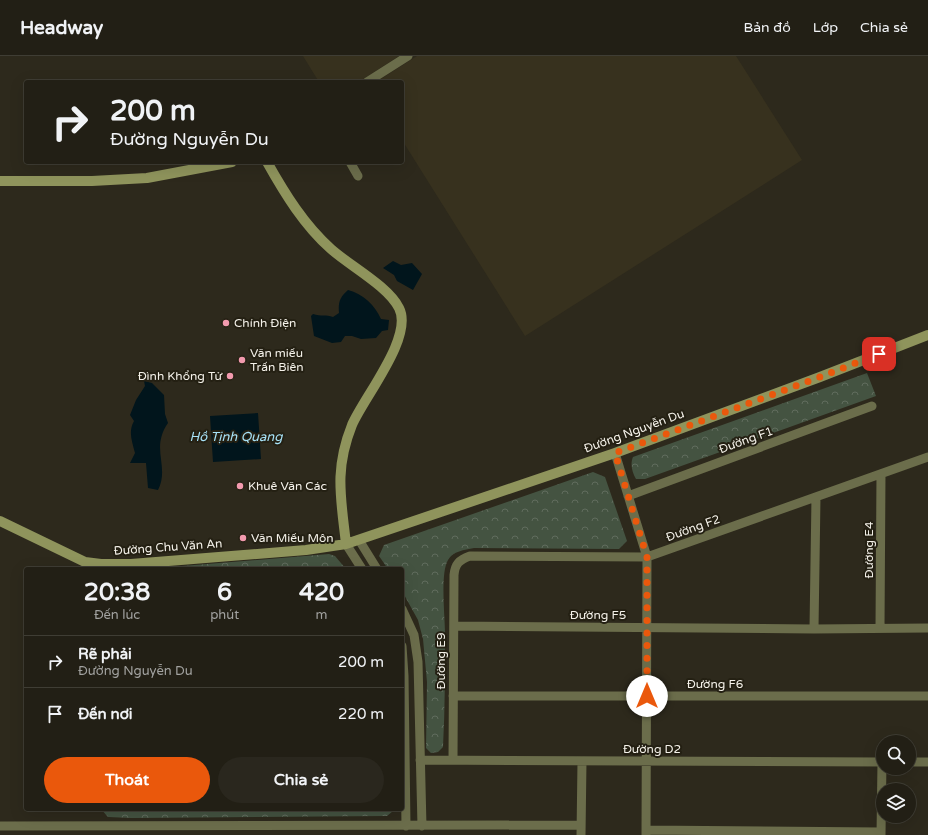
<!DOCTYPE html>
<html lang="vi">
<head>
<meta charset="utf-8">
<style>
  :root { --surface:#221f15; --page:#2a271e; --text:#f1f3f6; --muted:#a2a2a0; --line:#3f3d34; --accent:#ea580c }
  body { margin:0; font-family:"Varela Round",sans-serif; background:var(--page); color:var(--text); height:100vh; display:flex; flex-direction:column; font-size:15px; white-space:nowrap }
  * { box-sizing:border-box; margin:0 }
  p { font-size:13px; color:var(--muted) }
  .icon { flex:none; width:22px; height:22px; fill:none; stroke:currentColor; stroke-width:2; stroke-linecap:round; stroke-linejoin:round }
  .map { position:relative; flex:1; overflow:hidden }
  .side { position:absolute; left:24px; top:511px; width:380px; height:244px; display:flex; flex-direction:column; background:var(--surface); border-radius:4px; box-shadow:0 4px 16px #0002,0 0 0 1px var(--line) }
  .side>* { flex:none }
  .banner { position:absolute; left:24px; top:24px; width:380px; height:84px; border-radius:4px; box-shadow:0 4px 16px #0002,0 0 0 1px var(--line); background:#221f15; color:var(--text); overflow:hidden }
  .buttons { position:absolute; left:876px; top:679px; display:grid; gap:8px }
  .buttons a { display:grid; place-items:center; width:40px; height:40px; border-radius:50%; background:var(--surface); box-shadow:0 4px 16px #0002,0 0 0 1px var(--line); font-size:20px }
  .pin { position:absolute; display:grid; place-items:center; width:34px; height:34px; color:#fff; margin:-17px; border-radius:8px; box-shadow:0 2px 6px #0006 }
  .me { position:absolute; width:44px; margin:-22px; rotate:0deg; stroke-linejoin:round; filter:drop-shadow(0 0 3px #0008) }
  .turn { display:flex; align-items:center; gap:14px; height:84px; padding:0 20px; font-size:18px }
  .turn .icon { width:52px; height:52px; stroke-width:2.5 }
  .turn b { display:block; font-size:28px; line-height:34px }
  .eta { display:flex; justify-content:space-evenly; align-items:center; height:68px; text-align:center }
  .eta b { font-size:24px; font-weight:700; line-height:28px }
  .cta { display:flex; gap:8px; margin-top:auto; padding:8px 20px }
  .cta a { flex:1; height:46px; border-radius:24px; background:var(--accent); color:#fff; font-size:16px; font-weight:700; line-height:46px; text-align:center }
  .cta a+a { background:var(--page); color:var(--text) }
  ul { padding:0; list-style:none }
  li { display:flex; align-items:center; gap:12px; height:52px; padding:0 20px; border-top:1px solid var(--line) }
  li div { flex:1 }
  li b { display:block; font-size:15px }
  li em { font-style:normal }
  header { display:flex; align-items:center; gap:24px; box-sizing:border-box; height:56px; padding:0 20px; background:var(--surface); border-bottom:1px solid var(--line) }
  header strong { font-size:19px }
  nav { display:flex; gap:22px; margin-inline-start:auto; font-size:14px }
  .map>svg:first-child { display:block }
  .built { fill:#37311e }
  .forest { fill:url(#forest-crowns) }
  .water { fill:#01151c }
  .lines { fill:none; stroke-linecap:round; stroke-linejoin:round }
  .minor { stroke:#6b6d4b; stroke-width:9 }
  .secondary { stroke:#8f945c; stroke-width:10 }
  .route { stroke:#ea580c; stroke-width:7; stroke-dasharray:0 12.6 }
  .poi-dot { fill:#f29aae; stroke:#242013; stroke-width:1.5 }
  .labels { text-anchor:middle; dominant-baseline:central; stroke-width:4; stroke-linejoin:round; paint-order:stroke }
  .poi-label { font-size:12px; fill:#f5f2ea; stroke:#242013; text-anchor:start }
  .street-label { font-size:12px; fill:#f5f2ea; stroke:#242013 }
  .water-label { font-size:13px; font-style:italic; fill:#a8e3f8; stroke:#242013 }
</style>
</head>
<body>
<header>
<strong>Headway</strong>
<nav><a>Bản đồ</a><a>Lớp</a><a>Chia sẻ</a></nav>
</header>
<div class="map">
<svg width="928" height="779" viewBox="0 0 928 779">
  <defs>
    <pattern id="forest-crowns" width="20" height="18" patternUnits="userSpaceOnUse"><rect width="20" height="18" fill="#445341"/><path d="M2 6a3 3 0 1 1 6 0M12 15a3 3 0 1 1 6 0" fill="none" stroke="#606c5d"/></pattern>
  </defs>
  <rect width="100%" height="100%" fill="#2d291c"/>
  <path class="built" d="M303,0h96l-40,26h-40z
    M417,0h319l66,104 -277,176 -123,-196v-58h-26z"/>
  <path class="forest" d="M867,317l9,23 -231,83h-9c-4,-7 -6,-15 -3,-22z
    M593,416l12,5 22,64 -8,8 -145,-1c-10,2 -21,3 -26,12 -8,13 -3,57 -3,74 0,37 0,75 -2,113l-5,5 -7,1 -5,-5 1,-66 -4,-43 -5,-19 -16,-29v-22h-14l-9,-13 5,-11z
    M329,498l6,2 11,13h-180l4,-2z
    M101,753h292v2l-6,5 -256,2 -23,-1z"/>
  <path class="water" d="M393,205l8,4 11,-2 10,11 -9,16 -16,-9 -3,-6 -11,-7z
    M348,234c15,4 27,15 33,29l8,1 -1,10 -6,1 -6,7 -15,1 -9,-3h-7l-4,6 -9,1 -18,-7 -3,-20 2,-2c8,3 13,0 20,3l6,-4c-1,-11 1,-16 9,-23z
    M144,325l8,2 12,12 1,19 3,9c-18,26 2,43 -10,67l-10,-2 -2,-25h-16l5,-10c-3,-12 -7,-21 -1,-32l-4,-6 6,-15 9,-14z
    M258,357l3,46 -48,3 -3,-46z"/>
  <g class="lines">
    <path class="minor" d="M367,26l41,-26
      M350,106l8,14
      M615,397l32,104 -1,278
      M628,440l244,-90
      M359,484l18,29
      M346,488l16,25
      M402,553l12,26 4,27 4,164
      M454,570l360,3 114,-1
      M880,571l1,-153
      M814,573l2,-132
      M402,590l2,30 2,150
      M453,640h475
      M420,704l463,2
      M453,704l1,-185c1,-11 5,-15 16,-19l177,1 281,-100
      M909,706h19
      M0,770l581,-1
      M646,774l235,2
      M581,779l1,-74
      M881,779l1,-73"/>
    <path class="secondary" d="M267,106c18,32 37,63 64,87 19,17 57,37 68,59 15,29 -35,89 -47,117 -18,45 -11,73 -6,119
      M0,125h92l55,-3 85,-16
      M0,465l85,41 16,2h30l175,-14 40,-6 269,-91 205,-76 108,-42"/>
  </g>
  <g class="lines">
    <path class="route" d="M647,640v-139l-32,-104 205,-76 59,-23"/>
  </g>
  <g class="poi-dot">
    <circle cx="226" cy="267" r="4"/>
    <circle cx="242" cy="304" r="4"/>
    <circle cx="230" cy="320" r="4"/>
    <circle cx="240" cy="430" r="4"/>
    <circle cx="243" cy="482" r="4"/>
  </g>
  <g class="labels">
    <g class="poi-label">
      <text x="234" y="267">Chính Điện</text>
      <text x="250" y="297">Văn miếu<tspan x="250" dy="14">Trấn Biên</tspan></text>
      <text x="222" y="320" text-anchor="end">Đình Khổng Tử</text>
      <text x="248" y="430">Khuê Văn Các</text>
      <text x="251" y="482">Văn Miếu Môn</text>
    </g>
    <g class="street-label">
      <text transform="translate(634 375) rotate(-20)">Đường Nguyễn Du</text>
      <text transform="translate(746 384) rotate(-20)">Đường F1</text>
      <text transform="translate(693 472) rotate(-20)">Đường F2</text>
      <text transform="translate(168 491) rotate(-4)">Đường Chu Văn An</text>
      <text transform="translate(869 494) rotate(-90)">Đường E4</text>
      <text x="598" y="559">Đường F5</text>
      <text transform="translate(441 605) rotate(-90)">Đường E9</text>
      <text x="715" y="628">Đường F6</text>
      <text x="652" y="693">Đường D2</text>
    </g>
    <g class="water-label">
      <text x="236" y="381">Hồ Tịnh Quang</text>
    </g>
  </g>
</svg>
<div class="buttons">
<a><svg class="icon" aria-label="search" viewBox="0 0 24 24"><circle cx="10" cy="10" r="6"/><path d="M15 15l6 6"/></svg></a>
<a><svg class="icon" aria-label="layers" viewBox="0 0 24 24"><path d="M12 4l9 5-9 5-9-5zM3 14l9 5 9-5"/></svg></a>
</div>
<div class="pin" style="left:879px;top:298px;background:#d93025"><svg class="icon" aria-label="arrive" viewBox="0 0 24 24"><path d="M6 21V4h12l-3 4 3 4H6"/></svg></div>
<svg class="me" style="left:647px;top:640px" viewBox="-20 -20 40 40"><circle r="19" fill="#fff"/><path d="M0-13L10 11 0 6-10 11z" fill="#ea580c"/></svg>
<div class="banner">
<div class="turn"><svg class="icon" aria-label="right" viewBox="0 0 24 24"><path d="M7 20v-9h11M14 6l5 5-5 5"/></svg><div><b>200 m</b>Đường Nguyễn Du</div></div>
</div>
<section class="side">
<div class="eta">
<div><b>20:38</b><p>Đến lúc</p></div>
<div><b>6</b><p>phút</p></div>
<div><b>420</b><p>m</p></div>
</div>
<ul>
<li><svg class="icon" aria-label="right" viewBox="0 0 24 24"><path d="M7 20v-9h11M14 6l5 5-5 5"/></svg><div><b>Rẽ phải</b><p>Đường Nguyễn Du</p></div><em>200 m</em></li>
<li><svg class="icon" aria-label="arrive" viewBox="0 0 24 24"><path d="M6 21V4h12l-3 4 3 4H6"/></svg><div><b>Đến nơi</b></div><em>220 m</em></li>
</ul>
<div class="cta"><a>Thoát</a><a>Chia sẻ</a></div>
</section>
</div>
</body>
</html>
